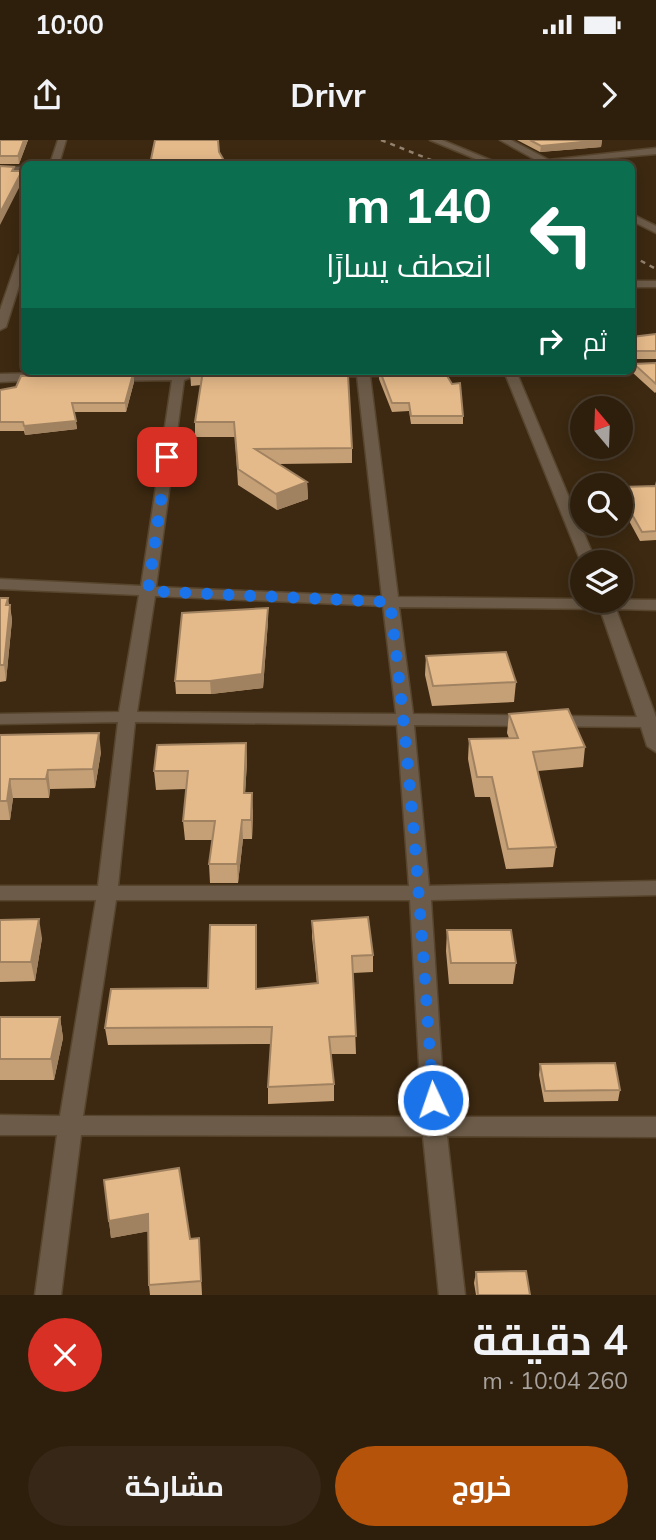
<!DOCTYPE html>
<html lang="ar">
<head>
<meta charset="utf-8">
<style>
  :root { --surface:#2e1f0d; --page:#362716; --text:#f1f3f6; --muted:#a7a29d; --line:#493d2e; --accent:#b45309 }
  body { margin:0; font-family:Mulish,Cairo,sans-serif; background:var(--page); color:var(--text); direction:rtl; height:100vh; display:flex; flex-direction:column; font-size:26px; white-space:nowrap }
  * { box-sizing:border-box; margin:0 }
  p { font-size:23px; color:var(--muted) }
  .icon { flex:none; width:38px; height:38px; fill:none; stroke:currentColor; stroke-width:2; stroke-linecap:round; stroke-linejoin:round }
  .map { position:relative; height:1155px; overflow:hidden; direction:ltr }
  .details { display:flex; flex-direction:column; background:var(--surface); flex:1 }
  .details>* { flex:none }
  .guide { position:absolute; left:21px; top:21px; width:614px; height:214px; border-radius:10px; box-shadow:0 4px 18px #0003,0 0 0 2px var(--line); direction:rtl; background:#0b6e4f; color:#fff; overflow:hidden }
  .needle { width:46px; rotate:341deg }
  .fabs { position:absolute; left:570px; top:256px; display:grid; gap:14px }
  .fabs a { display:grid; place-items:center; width:63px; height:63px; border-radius:50%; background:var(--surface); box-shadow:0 4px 18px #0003,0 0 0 2px var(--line); font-size:35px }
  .pin { position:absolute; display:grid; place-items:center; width:60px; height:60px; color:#fff; margin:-30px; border-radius:14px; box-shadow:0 4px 10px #0006 }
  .me { position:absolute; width:77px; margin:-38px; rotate:357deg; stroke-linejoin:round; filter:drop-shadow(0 0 5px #0008) }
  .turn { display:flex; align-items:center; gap:24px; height:147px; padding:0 28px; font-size:32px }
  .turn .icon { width:91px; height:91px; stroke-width:2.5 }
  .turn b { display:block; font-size:49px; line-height:60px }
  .then { display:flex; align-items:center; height:66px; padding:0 28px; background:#0003; gap:14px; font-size:26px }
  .round { display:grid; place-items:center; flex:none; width:74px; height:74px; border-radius:37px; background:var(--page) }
  .overview { display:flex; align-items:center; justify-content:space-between; height:119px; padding:0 28px }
  h1 { font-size:42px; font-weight:700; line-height:52px }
  .cta { display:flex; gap:14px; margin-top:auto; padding:14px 28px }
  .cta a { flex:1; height:80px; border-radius:42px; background:var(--accent); color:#fff; font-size:28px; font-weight:700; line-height:80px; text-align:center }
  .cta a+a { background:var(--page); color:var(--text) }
  .status { display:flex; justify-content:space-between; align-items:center; height:49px; padding:0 35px; background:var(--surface); direction:ltr }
  .status svg { height:19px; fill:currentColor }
  header { display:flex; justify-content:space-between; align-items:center; height:91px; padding:0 28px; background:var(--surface); font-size:32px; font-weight:700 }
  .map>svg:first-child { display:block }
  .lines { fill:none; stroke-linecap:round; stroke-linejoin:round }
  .minor-casing { stroke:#58452e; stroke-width:3 }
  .minor { fill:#6c5b48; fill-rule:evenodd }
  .rail { stroke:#92826f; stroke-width:2.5; stroke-dasharray:5 5; stroke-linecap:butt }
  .wall { fill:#c5a077 }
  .shaded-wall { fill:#a08261 }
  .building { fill:#e5ba8a; stroke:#a08261; stroke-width:2 }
  .route { stroke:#1a73e8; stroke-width:12; stroke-dasharray:0 21.6 }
</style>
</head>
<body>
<div class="status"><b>10:00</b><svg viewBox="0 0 49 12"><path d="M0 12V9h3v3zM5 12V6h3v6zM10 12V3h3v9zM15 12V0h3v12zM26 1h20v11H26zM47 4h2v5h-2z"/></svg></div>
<header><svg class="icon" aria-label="forward" viewBox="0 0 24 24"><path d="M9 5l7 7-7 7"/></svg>Drivr<svg class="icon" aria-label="share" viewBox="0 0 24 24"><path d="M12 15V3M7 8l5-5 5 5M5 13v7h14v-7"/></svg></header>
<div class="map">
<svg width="656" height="1155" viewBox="0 0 656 1155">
  <rect width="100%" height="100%" fill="#3d2911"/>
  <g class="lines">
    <defs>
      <path id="minor" d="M58,0h8l-7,24h-9z
        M430,0h12l58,24h-12z
        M500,0h11l38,20 107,-12v6l-113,10z
        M0,27h24v6h-24z
        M632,74l24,12v7l-24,-12z
        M24,112v18l-18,57 -6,3v-20l19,-55z
        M632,141h24v6h-24z
        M185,231l10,5 -11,4 -28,207 226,10 -25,-221 -77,2 -6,-4 3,-3h194l-6,4 -95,1 28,221 258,3v10l-40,-1 40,108v35l-9,-6 -6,-19 -227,-2 15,161 227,-5v14l-225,5 14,217h211v20l-209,-1 18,159h-26l-16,-159 -342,-1 -20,160h-26l22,-160h-57v-20l60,1 36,-216h-96v-14h98l20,-164 -118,2v-10l119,-2 20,-117 -139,-6v-10l141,7 31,-206 -60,1 -6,-4 6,-4zM155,456l228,10 13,108 -259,-2zM399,467l201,2 37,108 -224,-3zM135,582l262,3 12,161h-291zM116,760h294l12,217 -339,-1z
        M504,231h12l80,191h-15z
        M42,233l6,4 -2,3 -46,2v-8z"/>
    </defs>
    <use href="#minor" class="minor-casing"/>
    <use href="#minor" class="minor"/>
    <path class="rail" d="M381,0l60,24
      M632,116l24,13"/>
  </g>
  <path class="wall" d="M0,0h28l-9,24h-19z
    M517,0h85l-1,7 -61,5z
    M656,194v25h-24v-22z
    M656,223v29l-1,1 -22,-20 1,-9z
    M190,231h111l2,5 49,72v15l-73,1 28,18 1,17 -31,11 -39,-25 -3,-48h-40v-15l6,-37 -10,1z
    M379,231l84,45v8h-52l-2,-13 -17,1 -13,-33z
    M133,234l1,8 -8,30h-52l3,17 -52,6 -1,-4h-24v-41z
    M656,341v59l-16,1 -19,-35v-19l34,-1z
    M0,458l10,7 2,15 -6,61 -6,1z
    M268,481l-5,67 -52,6h-35l-1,-13z
    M426,516l90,26 -2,20 -82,4 -7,-31z
    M509,574l76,33 -2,20 -45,4 18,76 -3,20 -47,2 -16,-72h-15l-7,-38 1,-20 40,-1 -2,-5z
    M0,595l101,17 -6,36 -45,1 -1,9h-36l-3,22h-10z
    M246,603l1,19 -2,31 8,18 -1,28h-9l-5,44h-28l-1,-19 3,-24h-27l-2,-19 3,-32 -30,1 -2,-19z
    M0,780l42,18 -7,43 -35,1z
    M312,781l61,34v17l-20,1 3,81h-25l3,30v17l-66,3v-17l3,-43 -163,1 -3,-17 103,-40 48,-63 1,64 60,-5 -5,-47z
    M447,790l69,33 -3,21h-64l-3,-33z
    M0,877h60l3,21 -9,42h-54z
    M540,924l80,26 -2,11 -74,1 -5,-27z
    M109,1081l81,18 9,-1 3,57h-52l-1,-10v-54l-38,7z
    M476,1132l54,23h-54l-2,-12z"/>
  <path class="shaded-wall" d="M24,0h4l-9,24 -1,-8z
    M602,0l-1,7 -61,5 1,-6z
    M22,31l1,9 -23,45v-12z
    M133,234l1,8 -8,30 -1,-9z
    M76,281l1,8 -52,6 -1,-9z
    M307,342l1,17 -31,11 -1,-16z
    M8,458l4,22 -6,61 -2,-16 2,-60z
    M268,468v13l-5,67 -52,6 -1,-13z
    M99,593l2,19 -6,36 -2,-19z
    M246,603l1,19 -3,49v-18z
    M48,630l2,19 -1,9 -3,-19z
    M10,639l3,19 -3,22 -3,-19z
    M252,653l1,18 -1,28 -1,-19z
    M242,680l1,19 -5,44 -1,-19z
    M39,779l3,19 -7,43 -4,-19z
    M256,785l1,17 -1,64z
    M60,877l3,21 -9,42 -3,-21z
    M148,1074l2,17 -39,7 -2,-17z"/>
  <path class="building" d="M0,0h24l-6,16h-18z
    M155,0h63l1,12 7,12h-76z
    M530,0h72l-61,6z
    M0,26l14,1 -2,4h10l-22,42z
    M656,194v17h-23l-1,5v-19z
    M656,223v21l-22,-20z
    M203,231h98l2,5 45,-1 4,73 -97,1 52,33 -31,12 -38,-25 -4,-47h-39z
    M380,231h64l8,13 8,-1 3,33h-52l-2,-13h-17z
    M133,234l-8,29h-53l4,18 -52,5 -1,-4h-23v-32l16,-3 5,-11z
    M656,346v45l-14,1 -21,-37v-8z
    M0,458h8l-2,7h4l-6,60h-4z
    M268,468l-6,66 -52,7h-35l7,-68z
    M506,512l10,30 -83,4 -7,-30z
    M568,569l17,38 -52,5 23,95 -48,2 -16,-72h-15l-8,-38 49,-1 -9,-24z
    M99,593l-6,36 -45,1 -2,9h-36l-3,22h-7v-66z
    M246,603l-2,50h8l-1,27h-9l-5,44h-28l6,-43h-32l5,-50h-34l3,-26z
    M368,777l5,38 -21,1 4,80 -27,1 5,47 -66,3 4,-60 -167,1 6,-39 97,-1 2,-63h46v64l62,-6 -6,-62z
    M39,779l-8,43h-31v-42z
    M447,790h64l5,33h-65z
    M0,877h60l-9,42h-51z
    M615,923l5,27 -75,1 -5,-27z
    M179,1028l11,71 9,-1 2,43 -52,4 -1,-71 -39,7 -5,-41z
    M526,1131l4,24h-52l-2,-23z"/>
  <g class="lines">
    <path class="route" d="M167,317l-19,134 242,11c21,166 32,332 43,498"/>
  </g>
</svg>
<div class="fabs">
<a><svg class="needle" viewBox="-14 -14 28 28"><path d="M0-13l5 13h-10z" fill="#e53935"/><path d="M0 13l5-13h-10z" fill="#a7a29d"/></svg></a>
<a><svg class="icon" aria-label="search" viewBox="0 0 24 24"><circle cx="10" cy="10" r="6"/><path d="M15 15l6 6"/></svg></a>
<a><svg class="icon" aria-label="layers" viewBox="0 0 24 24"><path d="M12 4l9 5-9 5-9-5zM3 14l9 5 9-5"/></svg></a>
</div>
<div class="pin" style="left:167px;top:317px;background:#d93025"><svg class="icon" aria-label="arrive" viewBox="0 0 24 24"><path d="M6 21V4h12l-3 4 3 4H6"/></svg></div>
<svg class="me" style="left:433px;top:960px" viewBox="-20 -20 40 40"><circle r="17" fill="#1a73e8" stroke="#fff" stroke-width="3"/><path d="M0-11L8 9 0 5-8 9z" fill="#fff"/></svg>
<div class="guide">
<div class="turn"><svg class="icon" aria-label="left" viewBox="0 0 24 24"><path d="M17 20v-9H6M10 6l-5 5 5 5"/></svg><div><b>140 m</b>انعطف يسارًا</div></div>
<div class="then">ثم<svg class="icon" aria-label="right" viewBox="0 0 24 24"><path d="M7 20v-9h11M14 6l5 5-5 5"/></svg></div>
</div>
</div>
<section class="details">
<div class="overview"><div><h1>4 دقيقة</h1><p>260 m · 10:04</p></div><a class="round" style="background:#d93025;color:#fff"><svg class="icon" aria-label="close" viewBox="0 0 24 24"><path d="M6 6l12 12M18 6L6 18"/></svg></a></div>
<div class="cta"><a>خروج</a><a>مشاركة</a></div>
</section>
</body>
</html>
